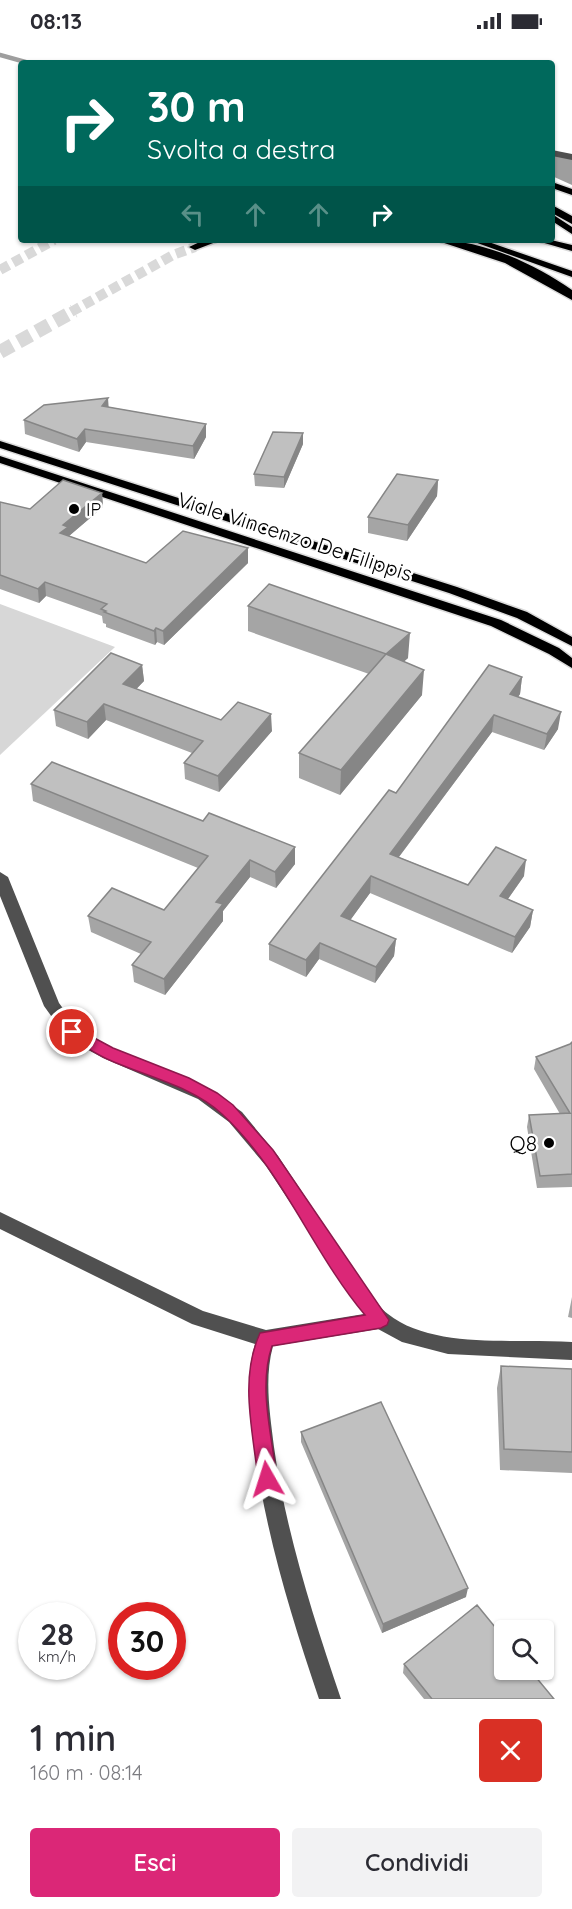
<!DOCTYPE html>
<html lang="it">
<head>
<meta charset="utf-8">
<style>
  :root { --surface:#fff; --page:#f2f2f3; --text:#2b2b33; --muted:#7c7c81; --accent:#db2777 }
  body { margin:0; font-family:Quicksand,sans-serif; background:var(--page); color:var(--text); height:100vh; display:flex; flex-direction:column; font-size:22px; white-space:nowrap }
  * { box-sizing:border-box; margin:0 }
  p { font-size:20px; color:var(--muted) }
  .icon { flex:none; width:33px; height:33px; fill:none; stroke:currentColor; stroke-width:2; stroke-linecap:round; stroke-linejoin:round }
  .map { position:relative; height:1657px; overflow:hidden }
  .side { display:flex; flex-direction:column; background:var(--surface); flex:1 }
  .side>* { flex:none }
  .top-card { position:absolute; left:18px; top:18px; width:537px; height:183px; border-radius:6px; box-shadow:0 2px 4px #0004; background:#00695c; color:#fff; overflow:hidden }
  .fabs { position:absolute; left:494px; top:1578px; display:grid; gap:12px }
  .fabs a { display:grid; place-items:center; width:60px; height:60px; border-radius:6px; background:var(--surface); box-shadow:0 2px 4px #0004; font-size:30px }
  .speed { position:absolute; left:18px; top:1560px; display:flex; gap:12px; font-size:30px; font-weight:700; text-align:center }
  .speed>* { display:grid; place-content:center; width:78px; height:78px; border-radius:50%; background:var(--surface); box-shadow:0 2px 4px #0004; line-height:1 }
  .speed small { font-size:15px; font-weight:400 }
  .speed .limit { border:9px solid #d22; background:#fff; color:#111 }
  .pin { position:absolute; display:grid; place-items:center; width:51px; height:51px; color:#fff; margin:-26px; border:3px solid #fff; border-radius:50%; box-shadow:0 2px 6px #0007 }
  .me { position:absolute; width:66px; margin:-33px; rotate:354deg; stroke-linejoin:round; filter:drop-shadow(0 0 4px #0008) }
  .turn { display:flex; align-items:center; gap:21px; height:126px; padding:0 30px; font-size:27px }
  .turn .icon { width:78px; height:78px; stroke-width:2.5 }
  .turn b { display:block; font-size:42px; line-height:51px }
  .lanes { display:flex; align-items:center; height:57px; padding:0 30px; background:#0003; justify-content:center; gap:30px; direction:ltr }
  .lanes .off { opacity:.35 }
  .round { display:grid; place-items:center; flex:none; width:63px; height:63px; border-radius:6px; background:var(--page) }
  .overview { display:flex; align-items:center; justify-content:space-between; height:102px; padding:0 30px }
  h1 { font-size:36px; font-weight:600; line-height:45px }
  .cta { display:flex; gap:12px; margin-top:auto; padding:12px 30px }
  .cta a { flex:1; height:69px; border-radius:6px; background:var(--accent); color:#fff; font-size:24px; font-weight:600; line-height:69px; text-align:center }
  .cta a+a { background:var(--page); color:var(--text) }
  .status { display:flex; justify-content:space-between; align-items:center; height:42px; padding:0 30px; background:var(--surface); direction:ltr }
  .status svg { height:16px; fill:currentColor }
  .map>svg:first-child { display:block }
  .green { fill:#d7d7d7 }
  .water { fill:#9e9e9e }
  .lines { fill:none; stroke-linecap:round; stroke-linejoin:round }
  .stream { stroke:#9e9e9e; stroke-width:4.5 }
  .highway-tunnel-far1 { stroke:#d9d9d9; stroke-width:10; stroke-dasharray:10 5; stroke-linecap:butt }
  .highway-tunnel { stroke:#d9d9d9; stroke-width:14; stroke-dasharray:14 7; stroke-linecap:butt }
  .major-casing { stroke:#dbdbdb; stroke-width:3 }
  .highway-casing { stroke:#dbdbdb; stroke-width:3 }
  .minor { fill:#505050; fill-rule:evenodd }
  .major { fill:#000; fill-rule:evenodd }
  .highway { fill:#000; fill-rule:evenodd }
  .wall { fill:#a5a5a5 }
  .shaded-wall { fill:#868686 }
  .building { fill:#c0c0c0; stroke:#868686; stroke-width:1.5 }
  .route { fill:#db2777; stroke:#8e194d; stroke-width:1.5 }
  .poi-dot { fill:#000; stroke:#fff; stroke-width:2 }
  .labels { text-anchor:middle; dominant-baseline:central; stroke-width:5; stroke-linejoin:round; paint-order:stroke }
  .far-poi-label { font-size:18px; fill:#000; stroke:#fff; text-anchor:start }
  .street-label { font-size:21px; fill:#000; stroke:#fff }
  .poi-label { font-size:21px; fill:#000; stroke:#fff; text-anchor:end }
</style>
</head>
<body>
<div class="status"><b>08:13</b><svg viewBox="0 0 49 12"><path d="M0 12V9h3v3zM5 12V6h3v6zM10 12V3h3v9zM15 12V0h3v12zM26 1h20v11H26zM47 4h2v5h-2z"/></svg></div>
<div class="map">
<svg width="572" height="1657" viewBox="0 0 572 1657">
  <rect width="100%" height="100%" fill="#fff"/>
  <path class="green" d="M0,562l115,43 -115,108z"/>
  <path class="water" d="M552,113l20,4v26l-20,-9z"/>
  <g class="lines">
    <path class="stream" d="M0,13l29,8"/>
    <path class="highway-tunnel-far1" d="M0,228l54,-30
      M71,270l102,-57 22,-8"/>
    <path class="highway-tunnel" d="M0,310l74,-41"/>
    <defs>
      <path id="major" d="M552,140l20,7v6l-20,-7z
        M552,172l20,13v7l-20,-13z
        M469,198h14l89,31v6z
        M534,198h17l21,5v6z
        M0,399l457,146 70,25 45,25v9l-55,-28 -68,-25 -449,-145z
        M0,414l501,164 58,28 13,10v10l-23,-14 -58,-28 -491,-163z"/>
      <path id="highway" d="M552,163l20,11v8l-20,-11z
        M204,198h17l-26,10 -6,-3z
        M435,198c48,0 98,23 137,50v10l-67,-37z"/>
    </defs>
    <use href="#major" class="major-casing"/>
    <use href="#highway" class="highway-casing"/>
    <path class="minor" d="M552,108l20,4v6l-20,-4z
      M0,830l8,5 51,126 14,19 20,15 22,12 95,40 32,23 36,44 92,138c6,7 11,15 18,20 45,36 129,24 184,28v18l-124,-6 -46,-12 -24,-13 -105,17c-9,33 -3,68 1,101 12,86 39,169 67,252h-22c-28,-83 -54,-167 -65,-254 -4,-34 -9,-68 1,-101l-63,-20 -192,-95v-17l203,99 63,19 98,-16 -98,-148 -37,-44 -31,-23 -95,-41 -22,-12 -19,-15 -18,-25 -44,-110z"/>
    <use href="#major" class="major"/>
    <use href="#highway" class="highway"/>
  </g>
  <path class="wall" d="M109,365l97,17v13l-12,22 -108,-17 -7,10 -54,-18 -1,-14z
    M303,391v11l-19,44 -29,-2 -1,-12z
    M438,438l-1,16 -30,45 -39,-8v-16z
    M102,451l1,14 -34,29 77,27 102,-15v15l-84,82 -7,-3 -2,3 -49,-18v-3l-3,-1 -1,-7 -56,-20 -7,7 -39,-14v-87l30,7z
    M248,564l160,52 -5,4 19,33 -82,100 -41,-17v-25l70,-79 -121,-43z
    M142,623l2,16 -8,8 85,31 51,11 -53,61 -34,-13 -1,-16 8,-10 -86,-33 -18,19 -32,-13 -2,-16z
    M522,635l-2,17 -2,3 40,32 -14,21 -52,-18 -93,125 69,28 56,-9 -16,23 25,11 -3,17 -18,26 -142,-60 -20,27 46,19 -2,17 -19,27 -56,-24 -13,18 -37,-17v-16l127,-151z
    M31,742l264,80 -19,24 -26,-11 -27,34v10l-58,74 -31,-13 -2,-17 9,-11 -50,-22 -3,-16 76,-6 34,-42 -165,-67z
    M572,1000v145l-35,1 -10,-61 2,-12 31,-1 -26,-45 2,-12 34,-13z
    M572,1255v21l-4,-1z
    M501,1324l71,3v104l-72,-3 -3,-82z
    M301,1390l165,165 -84,36 -81,-191z
    M404,1622l150,35h-130l-21,-26z"/>
  <path class="shaded-wall" d="M108,356l1,14 -7,-6z
    M206,382v13l-12,22 -1,-13z
    M85,387l1,13 -7,10 -2,-13z
    M303,391v11l-19,44v-11z
    M438,438l-1,16 -30,45 1,-16z
    M102,451l1,14 -34,29v5l-9,-8 3,-8z
    M248,506v15l-84,82 -1,-14z
    M45,540l1,14 -7,7 -1,-14z
    M156,586l1,14 -2,3 -1,-14z
    M410,591l-2,25 -23,21 1,-25z
    M142,623l2,16 -19,20 -2,-17z
    M424,628l-2,25 -82,100 1,-25z
    M522,635l-2,17 -12,17 2,-17z
    M104,662l2,16 -18,19 -1,-17z
    M561,670l-3,17 -14,21 3,-16z
    M271,672l1,17 -53,61 -1,-16z
    M494,673l-2,17 -103,138 1,-16z
    M295,805v17l-19,24 -1,-16z
    M250,818v17l-27,34v10l-58,74 -1,-16 52,-77z
    M526,818l-2,16 -26,37 2,-17z
    M371,834l-1,17 -29,40v-17z
    M533,868l-3,17 -18,26 3,-16z
    M396,897l-2,17 -19,27 1,-16z
    M320,901l-1,16 -13,18v-17z
    M468,1546l-2,9 -84,36 1,-9z"/>
  <path class="building" d="M108,356l-6,8 104,18 -13,22 -108,-17 -8,10 -53,-19 20,-15z
    M273,390l30,1 -19,44 -30,-3z
    M397,432l41,6 -30,45 -40,-8z
    M63,438l39,13 -39,32 5,2 -8,6 86,30 37,-32 65,17 -85,83 -7,-3 -2,3 -50,-19 2,-1 -5,-2 6,-5 -62,-22 -7,7 -38,-14v-73l30,7z
    M269,542l141,49 -24,21 -138,-48z
    M111,611l31,12 -19,19 98,36 17,-18 33,12 -53,62 -34,-13 19,-22 -99,-37 -17,18 -33,-12z
    M386,612l38,16 -83,100 -42,-17z
    M489,623l33,12 -12,17 51,18 -14,22 -53,-19 -104,139 78,31 28,-38 30,13 -26,36 33,14 -18,27 -144,-61 -30,40 55,23 -20,28 -56,-24 -14,17 -37,-16 120,-154 7,3z
    M52,720l151,59 6,-8 86,34 -20,25 -25,-12 -34,42 7,2 -59,75 -32,-14 19,-23 -63,-26 24,-28 52,22 44,-54 -177,-72z
    M572,1000v132l-32,2 -11,-61 41,-2 -34,-56 34,-13z
    M501,1324l71,3v83l-68,-3z
    M381,1360l87,186 -85,36 -82,-192z
    M477,1563l27,33v32h26l24,29h-122l-28,-35z"/>
  <path class="route" d="M72,984l41,22 76,30 28,15 16,12 40,45 116,170 -2,5 -6,3 -109,18c-14,41 0,90 5,133l-3,6 -7,3 -6,-3 -3,-6c-5,-48 -19,-100 2,-146l105,-18c-53,-63 -82,-145 -143,-201 -33,-30 -80,-38 -119,-57 -12,-6 -24,-14 -36,-21l-2,-4 2,-4z"/>
  <g class="poi-dot">
    <circle cx="74" cy="467" r="6"/>
    <circle cx="549" cy="1101" r="6"/>
  </g>
  <g class="labels">
    <g class="far-poi-label">
      <text x="86" y="467">IP</text>
    </g>
    <g class="street-label">
      <text transform="translate(295 494) rotate(18)">Viale Vincenzo De Filippis</text>
    </g>
    <g class="poi-label">
      <text x="537" y="1101">Q8</text>
    </g>
  </g>
</svg>
<div class="fabs">
<a><svg class="icon" aria-label="search" viewBox="0 0 24 24"><circle cx="10" cy="10" r="6"/><path d="M15 15l6 6"/></svg></a>
</div>
<div class="speed"><div>28<small>km/h</small></div><div class="limit">30</div></div>
<div class="pin" style="left:72px;top:990px;background:#d93025"><svg class="icon" aria-label="arrive" viewBox="0 0 24 24"><path d="M6 21V4h12l-3 4 3 4H6"/></svg></div>
<svg class="me" style="left:267px;top:1437px" viewBox="-20 -20 40 40"><path d="M0-17L14 15 0 8-14 15z" fill="#db2777" stroke="#fff" stroke-width="4"/></svg>
<div class="top-card">
<div class="turn"><svg class="icon" aria-label="right" viewBox="0 0 24 24"><path d="M7 20v-9h11M14 6l5 5-5 5"/></svg><div><b>30 m</b>Svolta a destra</div></div>
<div class="lanes"><svg class="icon off" aria-label="left" viewBox="0 0 24 24"><path d="M17 20v-9H6M10 6l-5 5 5 5"/></svg><svg class="icon off" aria-label="ahead" viewBox="0 0 24 24"><path d="M12 20V5M6 11l6-6 6 6"/></svg><svg class="icon off" aria-label="ahead" viewBox="0 0 24 24"><path d="M12 20V5M6 11l6-6 6 6"/></svg><svg class="icon" aria-label="right" viewBox="0 0 24 24"><path d="M7 20v-9h11M14 6l5 5-5 5"/></svg></div>
</div>
</div>
<section class="side">
<div class="overview"><div><h1>1 min</h1><p>160 m · 08:14</p></div><a class="round" style="background:#d93025;color:#fff"><svg class="icon" aria-label="close" viewBox="0 0 24 24"><path d="M6 6l12 12M18 6L6 18"/></svg></a></div>
<div class="cta"><a>Esci</a><a>Condividi</a></div>
</section>
</body>
</html>
